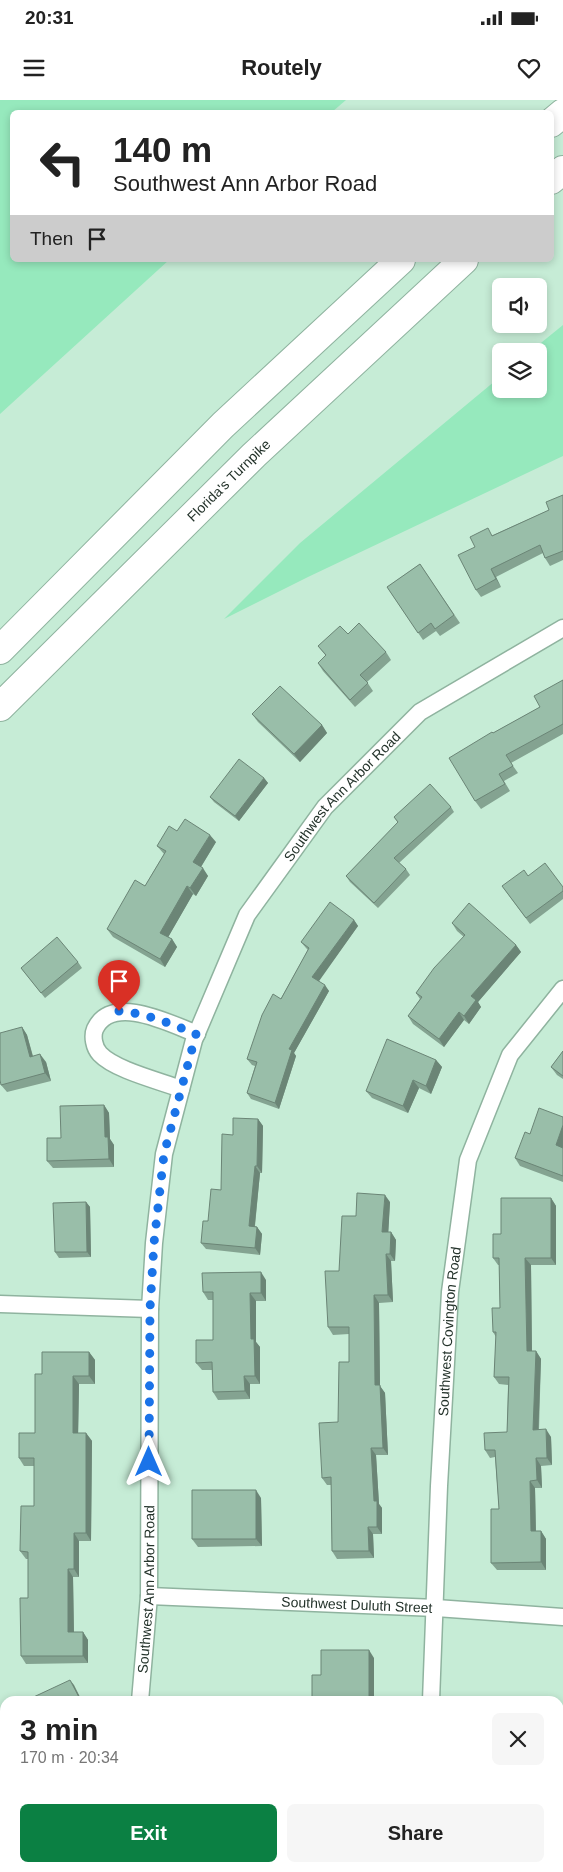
<!DOCTYPE html>
<html lang="en">
<head>
<meta charset="utf-8">
<style>
  :root { --surface:#fff; --page:#f6f6f6; --text:#222; --muted:#767676; --accent:#0b8043 }
  body { margin:0; font-family:Helvetica,sans-serif; background:var(--page); color:var(--text); height:100vh; display:flex; flex-direction:column; font-size:19px; white-space:nowrap }
  * { box-sizing:border-box; margin:0 }
  p { font-size:16px; color:var(--muted) }
  .icon { flex:none; width:28px; height:28px; fill:none; stroke:currentColor; stroke-width:2; stroke-linecap:round; stroke-linejoin:round }
  .map { position:relative; flex:1; overflow:hidden }
  .details { position:absolute; left:0px; top:1596px; width:564px; height:176px; display:flex; flex-direction:column; background:var(--surface); border-radius:15px 15px 0 0; box-shadow:0 2px 8px #0003 }
  .details>* { flex:none }
  .hud { position:absolute; left:10px; top:10px; width:544px; height:152px; border-radius:8px; box-shadow:0 2px 8px #0003; background:#fff; color:var(--text); overflow:hidden }
  .buttons { position:absolute; left:492px; top:178px; display:grid; gap:10px }
  .buttons a { display:grid; place-items:center; width:55px; height:55px; border-radius:8px; background:var(--surface); box-shadow:0 2px 8px #0003; font-size:25px }
  .pin { position:absolute; display:grid; place-items:center; width:42px; height:42px; color:#fff; margin:-51px -21px; border-radius:50% 50% 50% 0; rotate:-45deg; box-shadow:0 0 5px #0007 }
  .pin .icon { rotate:45deg }
  .me { position:absolute; width:55px; margin:-28px; rotate:0deg; stroke-linejoin:round; filter:drop-shadow(0 0 4px #0008) }
  .turn { display:flex; align-items:center; gap:18px; height:105px; padding:0 20px; font-size:22px }
  .turn .icon { width:65px; height:65px; stroke-width:2.5 }
  .turn b { display:block; font-size:35px; line-height:42px }
  .then { display:flex; align-items:center; height:48px; padding:0 20px; background:#0003; gap:10px; font-size:19px }
  .round { display:grid; place-items:center; flex:none; width:52px; height:52px; border-radius:8px; background:var(--page) }
  .overview { display:flex; align-items:center; justify-content:space-between; height:85px; padding:0 20px }
  h1 { font-size:30px; font-weight:800; line-height:38px }
  .button { display:flex; gap:10px; margin-top:auto; padding:10px 20px }
  .button a { flex:1; height:58px; border-radius:8px; background:var(--accent); color:#fff; font-size:20px; font-weight:800; line-height:58px; text-align:center }
  .button a+a { background:var(--page); color:var(--text) }
  .status { display:flex; justify-content:space-between; align-items:center; height:35px; padding:0 25px; background:var(--surface); direction:ltr }
  .status svg { height:14px; fill:currentColor }
  header { display:flex; justify-content:space-between; align-items:center; height:65px; padding:0 20px; background:var(--surface); font-size:22px; font-weight:800 }
  .map>svg:first-child { display:block }
  .green { fill:#96e9bd }
  .lines { fill:none; stroke-linecap:round; stroke-linejoin:round }
  .street-casing { stroke:#8fb39f; stroke-width:19 }
  .highway-casing { stroke:#8fb39f; stroke-width:30 }
  .street { stroke:#fff; stroke-width:16 }
  .highway { stroke:#fff; stroke-width:28 }
  .wall { fill:#84a391 }
  .shaded-wall { fill:#6b8576 }
  .building { fill:#99bea9; stroke:#6b8576 }
  .route { stroke:#1a73e8; stroke-width:9; stroke-dasharray:0 16.2 }
  .labels { text-anchor:middle; dominant-baseline:central; stroke-width:4; stroke-linejoin:round; paint-order:stroke }
  .street-label { font-size:14px; fill:#24332b; stroke:#c6ecd6 }
</style>
</head>
<body>
<div class="status"><b>20:31</b><svg viewBox="0 0 49 12"><path d="M0 12V9h3v3zM5 12V6h3v6zM10 12V3h3v9zM15 12V0h3v12zM26 1h20v11H26zM47 4h2v5h-2z"/></svg></div>
<header><svg class="icon" aria-label="menu" viewBox="0 0 24 24"><path d="M4 6h16M4 12h16M4 18h16"/></svg>Routely<svg class="icon" aria-label="heart" viewBox="0 0 24 24"><path d="M12 20l-8-8c-3-5 5-10 8-4 3-6 11-1 8 4z"/></svg></header>
<div class="map">
<svg width="563" height="1772" viewBox="0 0 563 1772">
  <rect width="100%" height="100%" fill="#c6ecd6"/>
  <path class="green" d="M0,0h346l-14,12h-320v148h157l-169,154z
    M563,225v131l-255,121 -84,42 76,-76 201,-167v13h38v-38h-8z"/>
  <g class="lines">
    <defs>
      <g id="street">
        <path d="M181,989c-21,-8 -66,-19 -81,-35 -6,-6 -8,-18 -5,-25 17,-36 76,-5 102,5"/>
        <path d="M0,1204l150,5"/>
        <path id="s1" d="M149,1496l287,12 127,9"/>
        <path id="s2" d="M140,1601l9,-105 1,-287 4,-66 10,-89 30,-114 53,-125 78,-108 95,-95 143,-84"/>
        <path id="s3" d="M431,1601l8,-215 11,-194 18,-132 42,-105 53,-66"/>
        <path d="M0,1694h5"/>
        <path d="M130,1772v-4"/>
        <path d="M423,1772l1,-4"/>
      </g>
      <g id="highway">
        <path d="M551,23l12,-10"/>
        <path d="M551,80l12,-10"/>
        <path d="M0,550l223,-225 178,-165"/>
        <path id="s4" d="M0,607l254,-252 210,-195"/>
      </g>
    </defs>
    <use href="#street" class="street-casing"/>
    <use href="#highway" class="highway-casing"/>
    <use href="#street" class="street"/>
    <use href="#highway" class="highway"/>
  </g>
  <path class="wall" d="M563,395v65l-13,6 -5,-8 -2,-5 -47,24 5,10 -20,10 -5,-7 -1,-43 18,-12 56,-25z
    M420,464l40,59 -20,13 -4,-5 -13,9 -36,-53z
    M348,534l38,18 5,8 -24,22 6,9 -18,16 -32,-36 -5,-8 8,-7 -8,-10z
    M563,580v54l-52,29 7,10 -14,8 6,10 -29,18 -6,-8 18,-68 47,-26z
    M252,614l70,11 5,8 -27,29 -42,-40z
    M264,678l4,5 -29,38 -25,-19 -4,-5z
    M451,707l3,5 -55,51 7,6 4,6 -32,33 -28,-26 -4,-6 52,-53 -4,-6z
    M216,742l-15,25 7,9 -12,20 -3,-2 -25,43 4,2 5,8 -12,20 -52,-30 -6,-8 38,-43 19,-32 -7,-8z
    M528,776l35,11v12l-33,25 -28,-38z
    M354,820l4,6 -40,55 11,10 -35,62 2,3 -17,53 -28,-10 -4,-6 8,-27 -3,-1 -5,-6 61,-109 -2,-2 -5,-6z
    M452,823l64,22 5,7 -43,50 3,5 -12,17 -5,-4 -20,27 -31,-23 -5,-8 12,-17 -4,-6 48,-56 -7,-6z
    M78,862l4,6 -37,30 -24,-30z
    M22,927l5,8 6,21 13,6 5,19 -44,11 -6,-7z
    M563,951v28l-6,-4 -6,-8z
    M436,960l6,7 -11,27 -12,-6 -11,25 -36,-15 -6,-7z
    M104,1005l5,8 1,26 4,6v22l-61,1 -6,-7 14,-23z
    M563,1017v65l-43,-16 -5,-8 15,-24z
    M258,1019l5,7 -1,47h-2l-5,53 2,1 5,7 -2,21 -54,-6 -5,-6 7,-22 13,-31 12,-55z
    M551,1098l5,8v59h-25l1,86h4l5,8 -2,71 12,7 1,28 -11,1 1,22h-7l1,43h5l5,8v31h-49l-6,-7 8,-54 -4,-52 -5,1 -5,-8 22,-18 1,-47 -9,-1 -5,-7 2,-40 -3,-5 7,-24 -1,-43h-1l-5,-7 8,-24z
    M86,1102l4,5 1,50 -32,1 -4,-6z
    M390,1102l-2,30h3l5,8 -1,21h-4l2,41 -14,1 1,83 5,7 3,62h-12l3,49 3,4v26h-9l1,24 -37,1 -5,-8 -1,-66h-4l-5,-7 16,-56 11,-60v-28l-16,1 -5,-8 11,-56 17,-55z
    M266,1180v21h-10v41l4,5v37h-10v15l-32,1 -5,-8 -1,-22h-10l-6,-7 17,-23v-40h-5l-5,-8z
    M89,1252l6,8v24h-16l-1,49h8l6,8 -1,100h-12v36h-6l1,55h9l5,8v23l-62,1 -5,-8 7,-58v-39h-2l-6,-8 14,-45v-40h-10l-5,-8 16,-25 7,-59z
    M261,1398l1,48 -64,1 -6,-8z"/>
  <path class="shaded-wall" d="M491,469l5,8 5,10 -5,-8z
    M322,625l5,8 -27,29 -6,-8z
    M264,678l4,5 -29,38 -4,-5z
    M210,735l6,7 -17,28 -6,-8z
    M203,768l5,8 -12,20 -6,-8z
    M187,786l6,8 -27,47 -6,-8z
    M354,820l4,6 -41,58 -5,-7z
    M172,839l5,8 -12,20 -5,-8z
    M516,845l5,7 -43,50 3,5 -12,17 -5,-8 7,-20z
    M325,885l4,6 -35,62 2,3 -17,53 -4,-6 14,-54z
    M459,912l5,8 -20,27 -5,-8z
    M22,927l5,8 8,30 -5,-8z
    M40,954l6,8 5,19 -6,-8z
    M436,960l6,7 -11,27 -5,-8z
    M413,980l6,8 -11,25 -5,-7z
    M104,1005l5,8 1,26 4,6v22l-5,-8 -4,-22z
    M258,1019l5,7 -1,47 -5,-7z
    M563,1025v22l-2,6 -5,-8z
    M255,1066l5,7 -6,60 -5,-7z
    M385,1095l5,7 -2,37 -6,-7z
    M551,1098l5,8v59l-5,-7z
    M86,1102l4,5 1,50 -4,-5z
    M257,1127l5,7 -2,21 -5,-7z
    M391,1132l5,8 -1,21 -5,-7z
    M386,1154l5,7 2,41 -5,-7z
    M525,1158l6,7 1,93 -5,-7z
    M261,1172l5,8v21l-5,-8z
    M250,1193l6,8v41l4,5v37l-5,-8 -4,-37z
    M374,1195l5,8 1,83 5,7 3,62 -5,-7 -8,-63z
    M536,1251l5,8 -3,79 -5,-8z
    M89,1252l6,8v24l-6,-8z
    M73,1276l6,8 -1,57 -5,-8z
    M244,1276l6,8v15l-5,-8z
    M546,1329l5,8 1,28 -5,-7z
    M86,1333l6,8 -1,100 -5,-8z
    M371,1348l5,7 3,49 3,4v26l-5,-7 -3,-26z
    M536,1358l5,8 1,22 -5,-8z
    M530,1381l5,7 1,51 -5,-8z
    M256,1390l5,8 1,48 -6,-7z
    M368,1427l5,7 1,24 -5,-7z
    M541,1431l5,8v31l-5,-8z
    M74,1433l5,8v36l-5,-8z
    M68,1469l5,8 1,62 -6,-7z
    M83,1532l5,8v23l-5,-7z
    M369,1550l5,8v43h-5z
    M70,1580l4,5 8,16h-1z"/>
  <path class="building" d="M563,395v56l-18,7 -5,-13 -49,24 5,10 -20,11 -18,-35 17,-8 -5,-10 18,-9 4,8 57,-26 -3,-8z
    M420,464l34,51 -19,14 -4,-6 -13,10 -31,-46z
    M359,523l27,29 -26,23 8,8 -18,17 -32,-37 8,-8 -8,-9 22,-20 8,8z
    M563,580v44l-57,31 7,11 -14,8 6,10 -30,17 -26,-43 43,-26 1,1 47,-26 -6,-11z
    M280,586l42,39 -28,29 -42,-40z
    M239,659l25,19 -29,38 -25,-19z
    M430,684l21,23 -57,51 12,11 -32,34 -28,-27 52,-54 -4,-5z
    M185,719l25,16 -17,27 10,6 -13,20 -3,-2 -27,47 12,6 -12,20 -53,-30 28,-49 10,6 21,-35 -9,-5 12,-20 8,5z
    M545,763l18,24v4l-37,27 -24,-32 22,-16 4,6z
    M330,802l24,18 -42,57 13,8 -36,64 3,1 -17,53 -28,-10 10,-31 -10,-3 15,-44 11,-21 8,5 28,-51 -8,-6z
    M469,803l47,42 -45,51 5,4 -12,16 -5,-4 -20,27 -31,-23 14,-19 -6,-4 18,-25 31,-33 -13,-12z
    M57,837l21,25 -37,31 -20,-25z
    M22,927l8,30 10,-3 5,19 -44,12 -1,-5v-47z
    M387,939l49,21 -10,26 -13,-6 -10,26 -37,-15z
    M563,951v25l-12,-9z
    M104,1005l1,32h3l1,22 -62,2v-23h14l-1,-32z
    M539,1008l24,9v8l-7,20 7,3v28l-48,-18 10,-26 5,2z
    M233,1018l25,1 -1,47h-2l-6,60 8,1 -2,21 -54,-5 2,-22h5l3,-32 10,1 1,-56 11,1z
    M357,1093l28,2 -3,37h9l-1,22h-4l2,41h-14l1,90h5l3,63h-12l3,53h3v26h-9l1,24h-37l-1,-74 -9,1 -3,-55 19,-1 1,-60h10v-35h-21l-3,-56h14l3,-55h14z
    M501,1098h50v60h-26l2,93h9l-3,79 13,-1 1,29h-11l1,22 -7,1 1,50h10v31l-50,1v-54h8l-4,-59h-10l-1,-17 23,-1 2,-55h-15l2,-45h-3l-1,-24h8l-1,-50h-6v-24h8z
    M86,1102l1,50h-32l-2,-49z
    M261,1172v21h-11l1,46h3l1,37h-11l1,15 -32,1 -1,-30 -16,1v-23h17v-48h-10l-1,-19z
    M42,1252h47v24h-16v57h13v100h-12v36h-6v63h15v24h-62l-1,-58h8v-46l-8,-1 1,-45h13v-48h-15v-25h16v-59h7z
    M192,1390h64v49h-64z
    M321,1550h48v51h-57v-26h9z
    M70,1580l11,21h-56z"/>
  <g class="lines">
    <path class="route" d="M119,911c27,2 52,13 77,23l-32,120 -10,89 -4,66 -1,153"/>
  </g>
  <g class="labels">
    <g class="street-label">
      <text stroke="none"><textPath href="#s4" startOffset="322">Florida's Turnpike</textPath></text>
      <text stroke="none"><textPath href="#s2" startOffset="954">Southwest Ann Arbor Road</textPath></text>
      <text stroke="none"><textPath href="#s3" startOffset="370">Southwest Covington Road</textPath></text>
      <text stroke="none"><textPath href="#s2" startOffset="112">Southwest Ann Arbor Road</textPath></text>
      <text stroke="none"><textPath href="#s1" startOffset="208">Southwest Duluth Street</textPath></text>
    </g>
  </g>
</svg>
<div class="buttons">
<a><svg class="icon" aria-label="sound" viewBox="0 0 24 24"><path d="M4 9h4l5-4v14l-5-4H4zM17 9q2 3 0 6"/></svg></a>
<a><svg class="icon" aria-label="layers" viewBox="0 0 24 24"><path d="M12 4l9 5-9 5-9-5zM3 14l9 5 9-5"/></svg></a>
</div>
<div class="pin" style="left:119px;top:911px;background:#d93025"><svg class="icon" aria-label="arrive" viewBox="0 0 24 24"><path d="M6 21V4h12l-3 4 3 4H6"/></svg></div>
<svg class="me" style="left:149px;top:1362px" viewBox="-20 -20 40 40"><path d="M0-17L14 15 0 8-14 15z" fill="#1a73e8" stroke="#fff" stroke-width="4"/></svg>
<div class="hud">
<div class="turn"><svg class="icon" aria-label="left" viewBox="0 0 24 24"><path d="M17 20v-9H6M10 6l-5 5 5 5"/></svg><div><b>140 m</b>Southwest Ann Arbor Road</div></div>
<div class="then">Then<svg class="icon" aria-label="arrive" viewBox="0 0 24 24"><path d="M6 21V4h12l-3 4 3 4H6"/></svg></div>
</div>
<section class="details">
<div class="overview"><div><h1>3 min</h1><p>170 m · 20:34</p></div><a class="round"><svg class="icon" aria-label="close" viewBox="0 0 24 24"><path d="M6 6l12 12M18 6L6 18"/></svg></a></div>
<div class="button"><a>Exit</a><a>Share</a></div>
</section>
</div>
</body>
</html>
